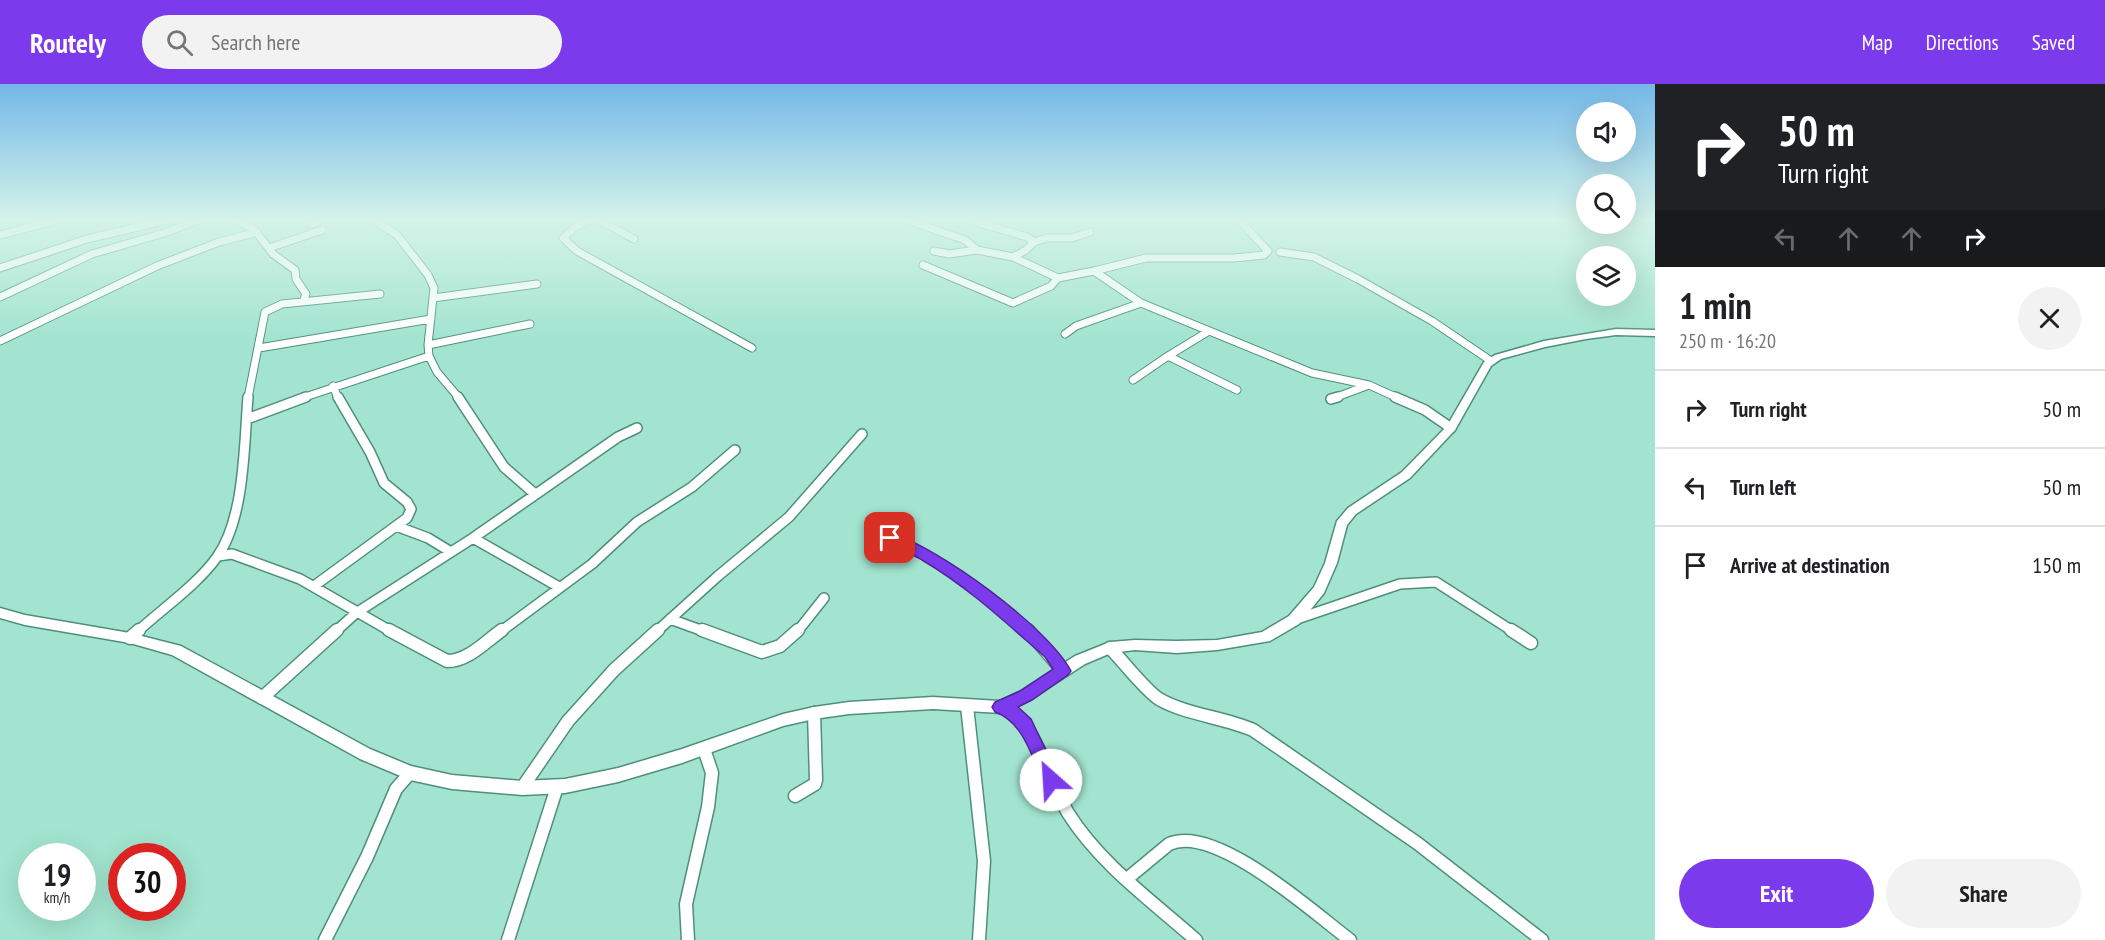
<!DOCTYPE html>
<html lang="en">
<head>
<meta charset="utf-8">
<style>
  :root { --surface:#fff; --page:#f2f2f2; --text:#202124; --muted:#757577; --line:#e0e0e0; --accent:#7c3aed }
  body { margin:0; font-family:"PT Sans Narrow",sans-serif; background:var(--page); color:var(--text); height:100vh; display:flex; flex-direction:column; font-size:22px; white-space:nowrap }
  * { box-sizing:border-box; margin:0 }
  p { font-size:20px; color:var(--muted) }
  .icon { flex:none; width:33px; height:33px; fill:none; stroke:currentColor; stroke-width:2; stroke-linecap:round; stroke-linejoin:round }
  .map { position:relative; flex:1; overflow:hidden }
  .details { display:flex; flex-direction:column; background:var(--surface); width:450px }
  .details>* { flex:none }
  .top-card { background:#202124; color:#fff; overflow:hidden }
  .tools { position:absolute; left:1576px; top:18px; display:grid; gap:12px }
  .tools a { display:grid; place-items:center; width:60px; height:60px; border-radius:50%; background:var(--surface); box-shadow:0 6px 24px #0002; font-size:30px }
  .speed { position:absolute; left:18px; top:759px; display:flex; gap:12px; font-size:30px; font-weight:700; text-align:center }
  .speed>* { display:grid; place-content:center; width:78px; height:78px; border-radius:50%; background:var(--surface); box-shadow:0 6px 24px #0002; line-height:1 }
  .speed small { font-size:15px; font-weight:400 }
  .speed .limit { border:9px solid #d22; background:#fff; color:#111 }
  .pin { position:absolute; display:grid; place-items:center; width:51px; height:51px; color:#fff; margin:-26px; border-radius:12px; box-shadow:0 3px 9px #0006 }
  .me { position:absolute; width:66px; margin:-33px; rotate:334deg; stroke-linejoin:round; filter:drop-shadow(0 0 4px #0008) }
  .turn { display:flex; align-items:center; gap:21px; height:126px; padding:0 24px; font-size:27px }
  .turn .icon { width:78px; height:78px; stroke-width:2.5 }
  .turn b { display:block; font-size:42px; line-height:51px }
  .lanes { display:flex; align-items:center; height:57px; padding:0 24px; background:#0003; justify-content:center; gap:30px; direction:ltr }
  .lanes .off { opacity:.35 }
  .round { display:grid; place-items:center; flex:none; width:63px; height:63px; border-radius:32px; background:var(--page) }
  .overview { display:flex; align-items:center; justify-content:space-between; height:102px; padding:0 24px }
  h1 { font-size:36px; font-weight:700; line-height:45px }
  .cta { display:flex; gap:12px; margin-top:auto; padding:12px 24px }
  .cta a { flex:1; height:69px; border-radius:36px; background:var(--accent); color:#fff; font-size:24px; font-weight:700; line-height:69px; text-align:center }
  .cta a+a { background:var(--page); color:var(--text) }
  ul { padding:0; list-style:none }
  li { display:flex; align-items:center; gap:18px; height:78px; padding:0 24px; border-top:2px solid var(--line) }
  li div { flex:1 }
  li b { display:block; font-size:22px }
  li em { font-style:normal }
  header { display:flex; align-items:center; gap:36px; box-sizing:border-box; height:84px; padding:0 30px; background:var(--accent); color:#fff }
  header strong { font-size:28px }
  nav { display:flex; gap:33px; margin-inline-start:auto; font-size:21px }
  .search { width:420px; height:54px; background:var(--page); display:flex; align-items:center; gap:15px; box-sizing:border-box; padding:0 21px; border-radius:33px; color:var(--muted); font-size:22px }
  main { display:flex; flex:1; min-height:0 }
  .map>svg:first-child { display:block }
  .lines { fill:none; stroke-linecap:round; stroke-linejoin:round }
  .minor-far2-casing { stroke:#4f8f7c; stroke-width:9 }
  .minor-far1-casing { stroke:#4f8f7c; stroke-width:12 }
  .minor-casing { stroke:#4f8f7c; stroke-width:15 }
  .tertiary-casing { stroke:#4f8f7c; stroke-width:3 }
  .minor-far2 { stroke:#fff; stroke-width:7 }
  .minor-far1 { stroke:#fff; stroke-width:9 }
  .minor { stroke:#fff; stroke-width:12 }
  .tertiary { fill:#fff; fill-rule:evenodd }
  .route { fill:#7c3aed; stroke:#51269a; stroke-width:1.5 }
</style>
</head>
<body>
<header>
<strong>Routely</strong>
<div class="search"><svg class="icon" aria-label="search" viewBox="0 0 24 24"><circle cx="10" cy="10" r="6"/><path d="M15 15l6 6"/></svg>Search here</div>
<nav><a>Map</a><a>Directions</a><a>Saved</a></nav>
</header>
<main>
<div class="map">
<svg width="1655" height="856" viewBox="0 0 1655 856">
  <rect width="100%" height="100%" fill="#a2e4cf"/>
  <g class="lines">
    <defs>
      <path id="minor-far2" d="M236,136l18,9 19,25 22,16 1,9 10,15 -3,8
        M374,136l23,15 31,40 6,13 -6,57 1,11 8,16 22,26
        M589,136l-15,8 -11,10 14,13 175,97
        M599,136l35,19
        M907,136l58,20 12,10 36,7 13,-7 8,-8 13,-4h25l18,-6
        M1239,136l29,31 -4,4 -29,3h-89l-52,13 47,32 171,70 57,12
        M976,138l51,15 7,5
        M312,140l10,-4
        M0,151l57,-15
        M269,164l53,-18
        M934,167l15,3 28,-4
        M1280,168l34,5 44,22 74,42 59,40
        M1013,173l45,21 36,-7
        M923,181l90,38 38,-17 7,-8
        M0,184l87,-29 80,-19
        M0,213l92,-43 72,-21 34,-13
        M433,214l104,-14
        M1209,247l-41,25 69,34
        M1065,250l11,-8 65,-23
        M0,257l157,-75 62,-24 38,-10
        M428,261l102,-21
        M259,264l172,-29
        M1133,296l35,-24
        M333,302l5,12
        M248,314l17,-86 17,-8 98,-10
        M302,314l127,-42
        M1334,314l35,-13 29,13"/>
      <path id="minor-far1" d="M458,313l46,70 31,27
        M1395,313l30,13 26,18
        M1331,315l7,-2
        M247,335l59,-22
        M396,442l32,12 23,14
        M883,452c56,21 103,55 146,96
        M473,454l86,49
        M218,472l14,-2 68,25 92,53
        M314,502l93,-68 4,-9 -4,-7 -23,-19 -14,-31 -32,-55
        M670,535l36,13
        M1294,536l106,-36 36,-2 78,50
        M137,548c25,-23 61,-48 80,-75 28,-39 27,-113 31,-160
        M335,548l21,-19 117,-75 145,-101 19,-9
        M500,548l92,-68 45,-42 55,-35 43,-37
        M656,548l62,-56 71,-59 73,-83
        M797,548l27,-34"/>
      <path id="minor" d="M389,546l58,31c21,0 38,-19 55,-31
        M702,546l60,22 18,-6 18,-16
        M1028,546l35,41
        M1511,546l20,13
        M130,554l9,-8
        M1110,564c13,13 35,42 49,51 28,16 64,18 94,31l164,113 125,97
        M262,614l75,-68
        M967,622l17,155 -5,79
        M1001,623c30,4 52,81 67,106 32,51 84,88 128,127
        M522,704l46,-67 46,-51 44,-40
        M795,712l20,-12 1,-4 -2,-67
        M1128,794l41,-34c46,-21 145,69 181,96
        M325,856l42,-83 29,-68 14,-16
        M508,856l49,-153
        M688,856l-2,-36 22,-97 4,-34 -8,-24"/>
      <path id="tertiary" d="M1616,245l39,1v6l-39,-1 -30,4 -41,8 -44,12 -10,7 -36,64 -45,48 -54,36 -9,11 -10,38 -13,30 -25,31 -29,17 -53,9 -40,3 -42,-3 -24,3 -26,11 -54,35 -30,14 -68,-4 -84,5 -35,5 -31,7 -101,37 -64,19 -53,11 -43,2 -70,-6 -42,-9 -50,-21 -188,-104 -42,-12 -105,-18 -25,-7v-10l25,7 105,18 51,13 189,103 41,17 41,9 70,6 43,-2 53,-11 64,-19 101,-35 31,-7 35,-5 84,-5 67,4 21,-10 54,-35 35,-14 25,-2 42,1 40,-1 45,-8 27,-16 25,-29 11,-24 12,-42 11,-13 54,-36 45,-46 37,-64 11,-7 49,-14z"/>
    </defs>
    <use href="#minor-far2" class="minor-far2-casing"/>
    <use href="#minor-far1" class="minor-far1-casing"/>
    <use href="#minor" class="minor-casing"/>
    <use href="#tertiary" class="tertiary-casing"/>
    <use href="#minor-far2" class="minor-far2"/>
    <use href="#minor-far1" class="minor-far1"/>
    <use href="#minor" class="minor"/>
    <use href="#tertiary" class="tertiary"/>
  </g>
  <linearGradient id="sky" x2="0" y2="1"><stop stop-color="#73b8e9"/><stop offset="0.53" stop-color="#d5f3e9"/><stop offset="1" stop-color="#d5f3e9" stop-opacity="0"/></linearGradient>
  <rect width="1655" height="256" fill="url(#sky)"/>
  <path class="route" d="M890,449c47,13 158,94 181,138l-3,4 -36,25 -14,7 13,12 29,61 -3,6 -6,2 -6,-2c-12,-26 -21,-64 -50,-74l-3,-5 3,-5 25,-11 33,-22 -8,-12c-40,-35 -77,-70 -123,-97 -9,-6 -35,-15 -40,-22l3,-4z"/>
</svg>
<div class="tools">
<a><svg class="icon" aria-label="sound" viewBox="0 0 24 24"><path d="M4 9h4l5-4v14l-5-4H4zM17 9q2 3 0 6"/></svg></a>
<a><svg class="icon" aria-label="search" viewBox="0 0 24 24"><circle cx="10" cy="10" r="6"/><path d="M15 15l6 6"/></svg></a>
<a><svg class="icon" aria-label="layers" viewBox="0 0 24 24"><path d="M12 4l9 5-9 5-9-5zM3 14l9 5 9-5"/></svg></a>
</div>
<div class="speed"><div>19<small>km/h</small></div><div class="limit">30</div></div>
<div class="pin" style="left:890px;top:454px;background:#d93025"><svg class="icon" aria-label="arrive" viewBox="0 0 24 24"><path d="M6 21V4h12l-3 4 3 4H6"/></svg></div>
<svg class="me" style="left:1051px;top:696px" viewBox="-20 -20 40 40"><circle r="19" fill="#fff"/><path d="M0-13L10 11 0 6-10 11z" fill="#7c3aed"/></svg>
</div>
<section class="details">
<div class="top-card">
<div class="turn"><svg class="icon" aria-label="right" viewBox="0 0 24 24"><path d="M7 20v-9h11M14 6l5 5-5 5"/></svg><div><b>50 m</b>Turn right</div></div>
<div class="lanes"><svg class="icon off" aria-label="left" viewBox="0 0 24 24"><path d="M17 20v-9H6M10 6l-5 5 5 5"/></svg><svg class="icon off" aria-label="ahead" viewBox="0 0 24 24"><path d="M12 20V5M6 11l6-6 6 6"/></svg><svg class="icon off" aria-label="ahead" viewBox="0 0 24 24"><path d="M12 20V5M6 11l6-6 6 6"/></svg><svg class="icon" aria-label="right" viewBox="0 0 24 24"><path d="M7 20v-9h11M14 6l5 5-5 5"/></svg></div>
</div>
<div class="overview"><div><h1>1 min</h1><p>250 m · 16:20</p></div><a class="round"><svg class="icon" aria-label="close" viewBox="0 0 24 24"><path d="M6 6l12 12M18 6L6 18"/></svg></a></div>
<ul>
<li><svg class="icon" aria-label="right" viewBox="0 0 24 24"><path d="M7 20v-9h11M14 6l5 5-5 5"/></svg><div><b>Turn right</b></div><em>50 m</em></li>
<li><svg class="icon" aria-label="left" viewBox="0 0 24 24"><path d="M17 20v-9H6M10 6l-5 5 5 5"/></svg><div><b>Turn left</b></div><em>50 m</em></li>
<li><svg class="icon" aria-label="arrive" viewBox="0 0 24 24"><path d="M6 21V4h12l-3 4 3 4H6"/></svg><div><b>Arrive at destination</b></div><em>150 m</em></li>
</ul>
<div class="cta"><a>Exit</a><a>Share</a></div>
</section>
</main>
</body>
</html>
